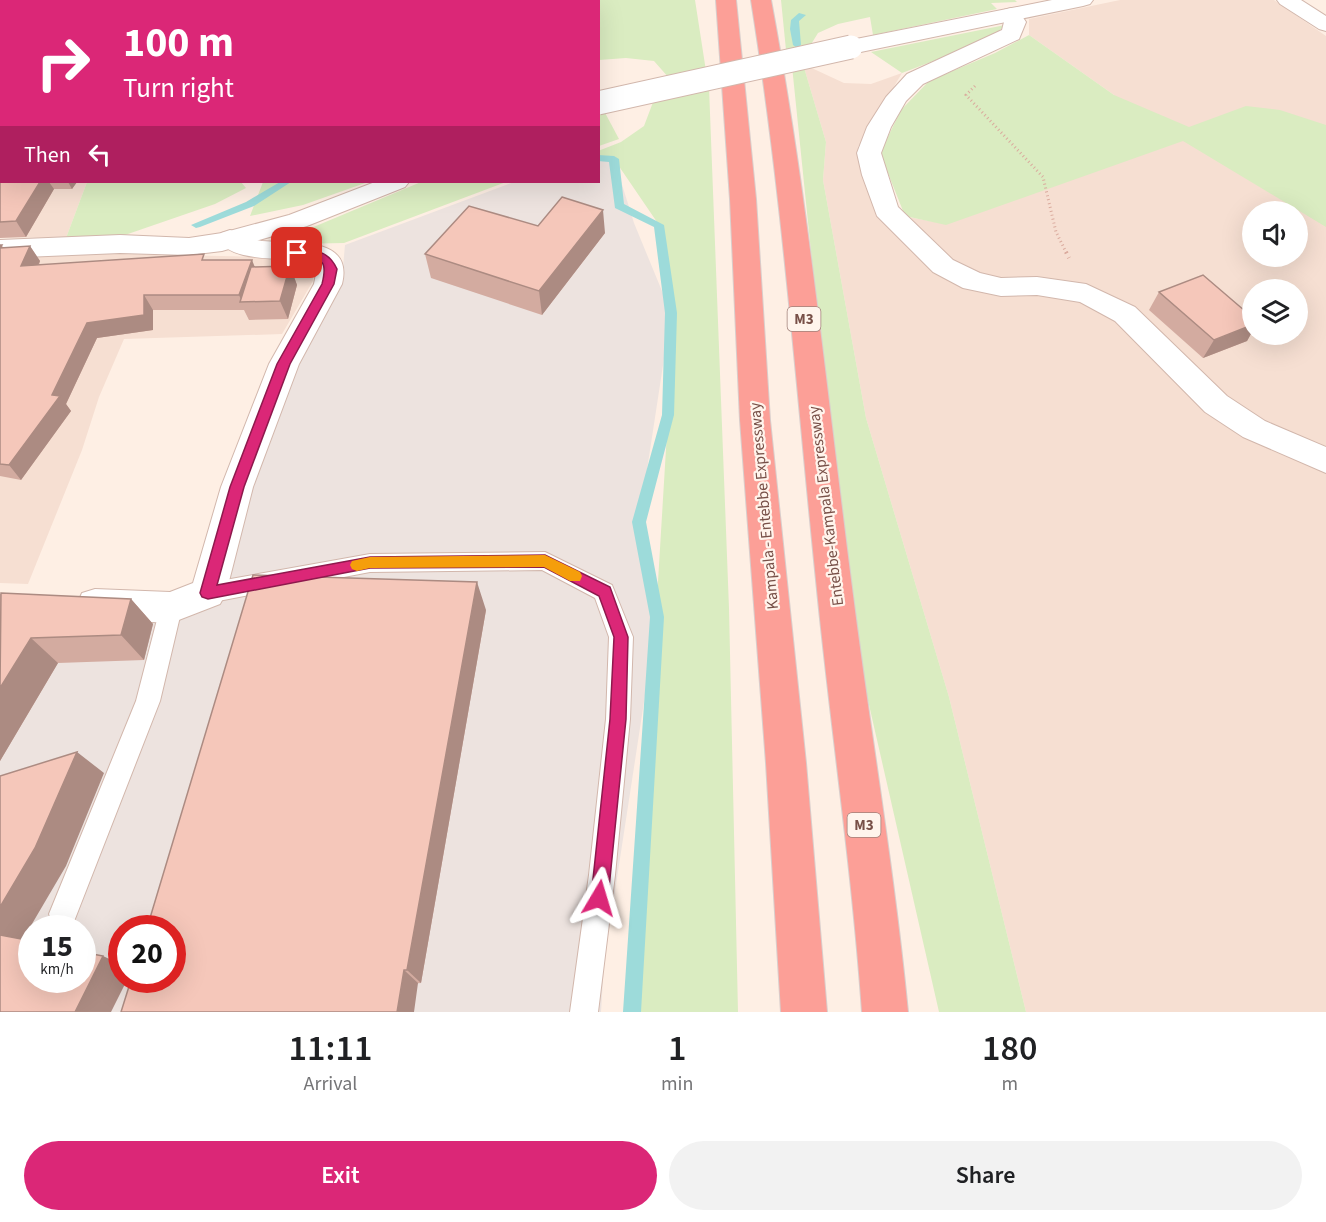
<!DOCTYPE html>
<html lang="en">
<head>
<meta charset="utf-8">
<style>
  :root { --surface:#fff; --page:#f2f2f2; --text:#202124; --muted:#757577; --accent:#db2777 }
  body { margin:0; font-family:"Source Sans 3",sans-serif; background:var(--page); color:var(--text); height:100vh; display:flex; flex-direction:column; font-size:22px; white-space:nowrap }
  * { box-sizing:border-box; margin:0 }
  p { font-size:20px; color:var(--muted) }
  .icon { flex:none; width:33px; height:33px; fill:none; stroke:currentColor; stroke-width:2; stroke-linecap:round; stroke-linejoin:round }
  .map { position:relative; height:1012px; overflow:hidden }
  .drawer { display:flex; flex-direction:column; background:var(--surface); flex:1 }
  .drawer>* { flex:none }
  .hud { position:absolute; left:0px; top:0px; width:600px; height:183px; box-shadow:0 6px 24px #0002; background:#db2777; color:#fff; overflow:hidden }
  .tools { position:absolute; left:1242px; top:201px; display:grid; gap:12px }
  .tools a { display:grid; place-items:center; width:66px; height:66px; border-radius:50%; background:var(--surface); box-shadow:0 6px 24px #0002; font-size:30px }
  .speed { position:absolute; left:18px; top:915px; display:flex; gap:12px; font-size:30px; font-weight:700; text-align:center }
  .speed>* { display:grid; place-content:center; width:78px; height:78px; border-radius:50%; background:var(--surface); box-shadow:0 6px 24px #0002; line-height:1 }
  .speed small { font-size:15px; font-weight:400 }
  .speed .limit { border:9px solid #d22; background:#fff; color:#111 }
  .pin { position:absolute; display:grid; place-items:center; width:51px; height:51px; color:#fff; margin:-26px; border-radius:12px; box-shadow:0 3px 9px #0006 }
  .me { position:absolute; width:66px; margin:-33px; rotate:7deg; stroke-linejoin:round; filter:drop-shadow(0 0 4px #0008) }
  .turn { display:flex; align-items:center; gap:21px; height:126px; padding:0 24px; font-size:27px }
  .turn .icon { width:78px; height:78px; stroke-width:2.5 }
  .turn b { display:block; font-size:42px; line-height:51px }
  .then { display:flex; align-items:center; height:57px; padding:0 24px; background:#0003; gap:12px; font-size:22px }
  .eta { display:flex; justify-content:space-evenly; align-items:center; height:102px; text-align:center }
  .eta b { font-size:36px; font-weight:600; line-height:42px }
  .action { display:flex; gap:12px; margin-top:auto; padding:12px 24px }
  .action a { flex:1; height:69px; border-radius:36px; background:var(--accent); color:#fff; font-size:24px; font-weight:600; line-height:69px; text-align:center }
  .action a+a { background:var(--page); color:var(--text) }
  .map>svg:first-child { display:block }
  .residential { fill:#f6dfd2; fill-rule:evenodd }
  .industrial { fill:#ede3df; fill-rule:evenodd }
  .green { fill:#daecc1 }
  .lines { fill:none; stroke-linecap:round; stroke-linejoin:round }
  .stream { fill:#9ddbda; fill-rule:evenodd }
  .service-casing { stroke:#d2b7ac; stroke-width:2 }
  .minor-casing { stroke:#d2b7ac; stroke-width:2 }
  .tertiary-casing { stroke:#d2b7ac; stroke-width:2 }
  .motorway-casing { stroke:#d9cecc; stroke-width:2 }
  .path-far1 { stroke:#daaa9d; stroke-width:3; stroke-dasharray:1 3; stroke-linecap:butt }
  .path { stroke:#daaa9d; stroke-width:4; stroke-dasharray:1.5 4.5; stroke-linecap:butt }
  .service { fill:#fff; fill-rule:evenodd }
  .minor { fill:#fff; fill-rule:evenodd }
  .tertiary { fill:#fff; fill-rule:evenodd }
  .motorway { fill:#fc9f97; fill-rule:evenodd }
  .tertiary-bridge-casing { stroke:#d2b7ac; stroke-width:25; stroke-linecap:butt }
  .tertiary-bridge { stroke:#fff; stroke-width:23 }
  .wall { fill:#d3aba0 }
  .shaded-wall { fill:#ac8b82 }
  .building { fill:#f5c7ba; stroke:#ac8b82; stroke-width:1.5 }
  .route { fill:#db2777; stroke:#8e194d; stroke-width:1.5 }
  .slow { fill:#f59e0b }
  .labels { text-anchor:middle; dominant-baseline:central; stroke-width:4.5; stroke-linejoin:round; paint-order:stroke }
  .shield { fill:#fff4ec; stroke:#a08179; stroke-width:1.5 }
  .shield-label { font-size:15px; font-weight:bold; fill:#785048 }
  .street-label { font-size:16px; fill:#785048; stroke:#fff4ec }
</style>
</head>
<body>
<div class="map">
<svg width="1326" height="1012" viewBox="0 0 1326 1012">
  <rect width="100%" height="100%" fill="#feefe4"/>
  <path class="residential" d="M1120,0h154l52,36v976h-300l-77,-315 -83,-279 -43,-238 3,-38 -23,-78 41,19 27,1 31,-11 -44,74 18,64 70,13 168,-129 -85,-60v-16zM1252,212h46v44h-46zM1252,290h46v44h-46z
    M0,118l2,64h85l-21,56 -66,-1z
    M78,253l189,4 46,10v14l-31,53 -158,5 -25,58 -17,53 -54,134 -28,-1v-327z"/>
  <path class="industrial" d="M599,159h15l20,64 37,90 -32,209 18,95 -53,346 -3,49h-601v-410l178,10 81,-153 29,-83 54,-97 3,-34 169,-63h84zM32,928h50v52h-50zM122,928h50v52h-50z"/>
  <path class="green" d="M452,0h243l11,71 -37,7 -15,-17 -28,-3 -27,2 -1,-58z
    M781,0h234l2,2 -26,1 6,6 -124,26 -3,-18 -32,7 -20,9 -8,13 -24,4z
    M1005,25l-14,14 -89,34 -31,-21z
    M1029,35l85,60 75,32 57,-21 34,4 46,15v102l-143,-86 -237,84 -41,-9 -25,-63 21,-43 28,-29 66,-28z
    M803,64l23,78 -3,38 43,238 83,279 77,315h-87l-77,-338 -30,-218 -40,-390z
    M709,87l20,521 9,404h-106l36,-596 3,-103 -12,-88 -45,-66 -15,-1 -1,-7 23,-9 23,-16 11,-29z
    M603,109l16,30 -20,7v-35z
    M87,182h154l5,6 -31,16 -90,31 -59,3z
    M263,182h105l-65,23 -53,11z
    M421,182h85l-162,61 -50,1 -2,-8z"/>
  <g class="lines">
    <path class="stream" d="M464,0h8v2h-8z
      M530,0h8v2h-8z
      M586,0h8l-9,2z
      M799,13l7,2 -7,6 2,24 -4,3 -4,-3 -3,-16 1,-9z
      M598,155l16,1 5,3 5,45 40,21 13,88 -3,102 -28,107 18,95 -23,395h-18l27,-395 -18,-95 30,-107 3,-102 -11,-86 -39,-19 -6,-46 -11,-1z
      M280,182h11l-37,24 -54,21 -4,1 -5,-3 55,-23z"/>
    <defs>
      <path id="service" d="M58,0h14l-14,2z
        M0,103h2l-2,11z
        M545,552l67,33 21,52 -3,82 -15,156 -17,137h-28l19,-137 17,-156 3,-82 -14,-39 -53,-28 -172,2 -162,31 -8,-3 -3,-7 3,-7 8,-3 162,-29z
        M171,598l8,3 3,7 -22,93 -87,223 -10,4 -10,-4 -4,-10 87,-213 24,-93 3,-7z"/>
      <path id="minor" d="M1277,0h24l25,16v15l-7,-2 -39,-25z
        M1011,8l7,2 8,12 -7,17 -96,45 -17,17 -15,26 -10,26 17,54 55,53 27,13 21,5 36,-1 49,7 49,23 92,89 38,25 61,26v26l-83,-36 -38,-25 -90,-91 -35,-19 -43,-7 -36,1 -38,-8 -30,-16 -56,-56 -15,-41 -5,-22 10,-26 19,-30 21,-23 95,-44 2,-8 -3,-8 3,-4z
        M230,230c11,3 21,9 32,11 30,3 92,-6 80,43l-43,80 -46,123 -27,106 -6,11 -49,19 -76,-4 -13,-4 -5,-11 5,-11 13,-4 75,3 23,-9 28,-96 48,-123 45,-80 3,-15 -4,-6c-26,-8 -79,2 -96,-24l4,-6z"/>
      <path id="tertiary" d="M1052,0h41l-3,4 -7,2 -232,48 -8,-2 -3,-5 3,-5 8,-2z
        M375,182h34l-4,5 -98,39 -85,25 -33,4 -69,-2 -120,5v-18l120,-5 69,3 33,-5 67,-18z"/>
      <path id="motorway" d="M716,0h20l20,199 14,221 36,343 21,249h-46l-15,-249 -26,-343 -10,-221z
        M751,0h20c36,192 55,386 80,580 18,144 43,287 57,432h-46c-10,-145 -32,-288 -46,-432 -20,-194 -34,-388 -65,-580z"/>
    </defs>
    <use href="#service" class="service-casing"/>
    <use href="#minor" class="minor-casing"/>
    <use href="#tertiary" class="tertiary-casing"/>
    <use href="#motorway" class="motorway-casing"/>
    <path class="path-far1" d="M975,86l-9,9 77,82 13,55 11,22"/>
    <path class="path" d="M1066,252l3,6"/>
    <use href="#service" class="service"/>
    <use href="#minor" class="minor"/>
    <use href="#tertiary" class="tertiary"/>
    <use href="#motorway" class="motorway"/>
    <defs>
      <path id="tertiary-bridge" d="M598,103l253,-56"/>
    </defs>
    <use href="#tertiary-bridge" class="tertiary-bridge-casing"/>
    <use href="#tertiary-bridge" class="tertiary-bridge"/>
  </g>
  <path class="wall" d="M66,0l135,2h-135z
    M0,111l2,71h75l-5,7h-18l-28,48 -26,1z
    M605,233l-63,82 -111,-37 -6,-24z
    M0,245l5,3 25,-2 10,15 -1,4 168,-5 48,7 35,-1 7,19 -9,34 -39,1 -5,-10h-91v20l-56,8 -31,66 5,7 -50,69 -21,-4z
    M1159,292l93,25v15l-5,9 -44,17 -54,-48z
    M0,594l131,5 22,25 -9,36 -86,3 -58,98z
    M486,610l-65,373 -300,29z"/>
  <path class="shaded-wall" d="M40,182h9l5,7 -28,48 -10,-16z
    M68,182h9l-5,7z
    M603,210l2,23 -63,82 -3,-24z
    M30,246l10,15 -9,20 -10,-15z
    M252,260l6,15 -16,27 -3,-7z
    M290,266l7,19 -9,34 -8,-18z
    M144,295l9,15v20l-56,8 -31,66 5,7 -50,69 -12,-15 43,-70 35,-72z
    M1252,325v7l-5,9 -44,17 11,-18z
    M477,582l9,28 -65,373 -14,-13z
    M131,599l22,25 -9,36 -23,-25z
    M31,638l27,25 -58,98v-73z
    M77,752l27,21 -38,93 -47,80 -19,-8v-31z
    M103,956l19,9v15h5l-16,32h-36z
    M404,970l14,13 -4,29h-17z"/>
  <path class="building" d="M66,0h133l-1,2h-95l1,-2z
    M0,111h2v71h38l-24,39 -16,1z
    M562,197l41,13 -64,81 -114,-37 44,-48 69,20z
    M0,245h2l-2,3 30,-2 -9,20 183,-12 -2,6h50l-13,35h-95v20l-57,8 -35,72 8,1 -51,69 -9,-1z
    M290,266l-10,35 -40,1 11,-35z
    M1203,275l49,42v8l-38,15 -55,-48z
    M253,575l224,7 -70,388h-3l-7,42h-276l10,-32h41v-52h-25z
    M1,593l130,6 -10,36 -90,3 -31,50z
    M77,752l-42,96 -35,59v-131z
    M0,935l32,6v39h50v-28l21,4 -28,56h-75z"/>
  <path class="route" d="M297,249c19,2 31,1 40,20l-3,15 -44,80 -46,123 -27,98 153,-28 175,-2 65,32 18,50 -2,82 -18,179 -2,6 -7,2 -6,-2 -2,-6 19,-179 4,-82 -15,-41 -55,-29 -174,1 -162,31 -6,-2 -2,-4 30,-106 47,-123 45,-80c8,-31 -7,-23 -29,-28l-2,-3z"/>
  <path class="slow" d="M545,555l35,17 2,4 -2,5h-10l-26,-14 -174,1 -13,3 -5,-2 -2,-4 2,-4 18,-4z"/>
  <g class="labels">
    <g class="shield">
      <rect x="787.5" y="307" width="33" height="24" rx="4.5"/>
      <rect x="847.5" y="813" width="33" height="24" rx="4.5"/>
    </g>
    <g class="shield-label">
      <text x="804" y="319">M3</text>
      <text x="864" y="825">M3</text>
    </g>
    <g class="street-label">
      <text transform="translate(764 506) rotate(-95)">Kampala - Entebbe Expressway</text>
      <text transform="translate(826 506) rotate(-97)">Entebbe-Kampala Expressway</text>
    </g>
  </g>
</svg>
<div class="tools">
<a><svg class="icon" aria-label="sound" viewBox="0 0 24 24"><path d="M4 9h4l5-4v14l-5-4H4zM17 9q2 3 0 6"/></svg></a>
<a><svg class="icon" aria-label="layers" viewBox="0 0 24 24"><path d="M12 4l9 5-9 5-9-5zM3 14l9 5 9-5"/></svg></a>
</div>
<div class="speed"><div>15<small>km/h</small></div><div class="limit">20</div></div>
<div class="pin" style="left:297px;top:253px;background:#d93025"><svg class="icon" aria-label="arrive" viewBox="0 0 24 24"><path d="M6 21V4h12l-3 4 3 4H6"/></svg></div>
<svg class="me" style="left:599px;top:898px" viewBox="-20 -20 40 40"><path d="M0-17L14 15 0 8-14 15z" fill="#db2777" stroke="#fff" stroke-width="4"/></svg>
<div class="hud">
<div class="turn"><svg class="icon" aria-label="right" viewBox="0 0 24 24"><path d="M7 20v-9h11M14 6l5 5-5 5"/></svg><div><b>100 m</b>Turn right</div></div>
<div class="then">Then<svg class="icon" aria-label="left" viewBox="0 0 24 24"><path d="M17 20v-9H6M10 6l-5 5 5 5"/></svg></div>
</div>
</div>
<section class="drawer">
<div class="eta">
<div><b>11:11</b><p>Arrival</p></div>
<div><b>1</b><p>min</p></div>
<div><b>180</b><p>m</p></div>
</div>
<div class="action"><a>Exit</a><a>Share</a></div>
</section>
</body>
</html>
